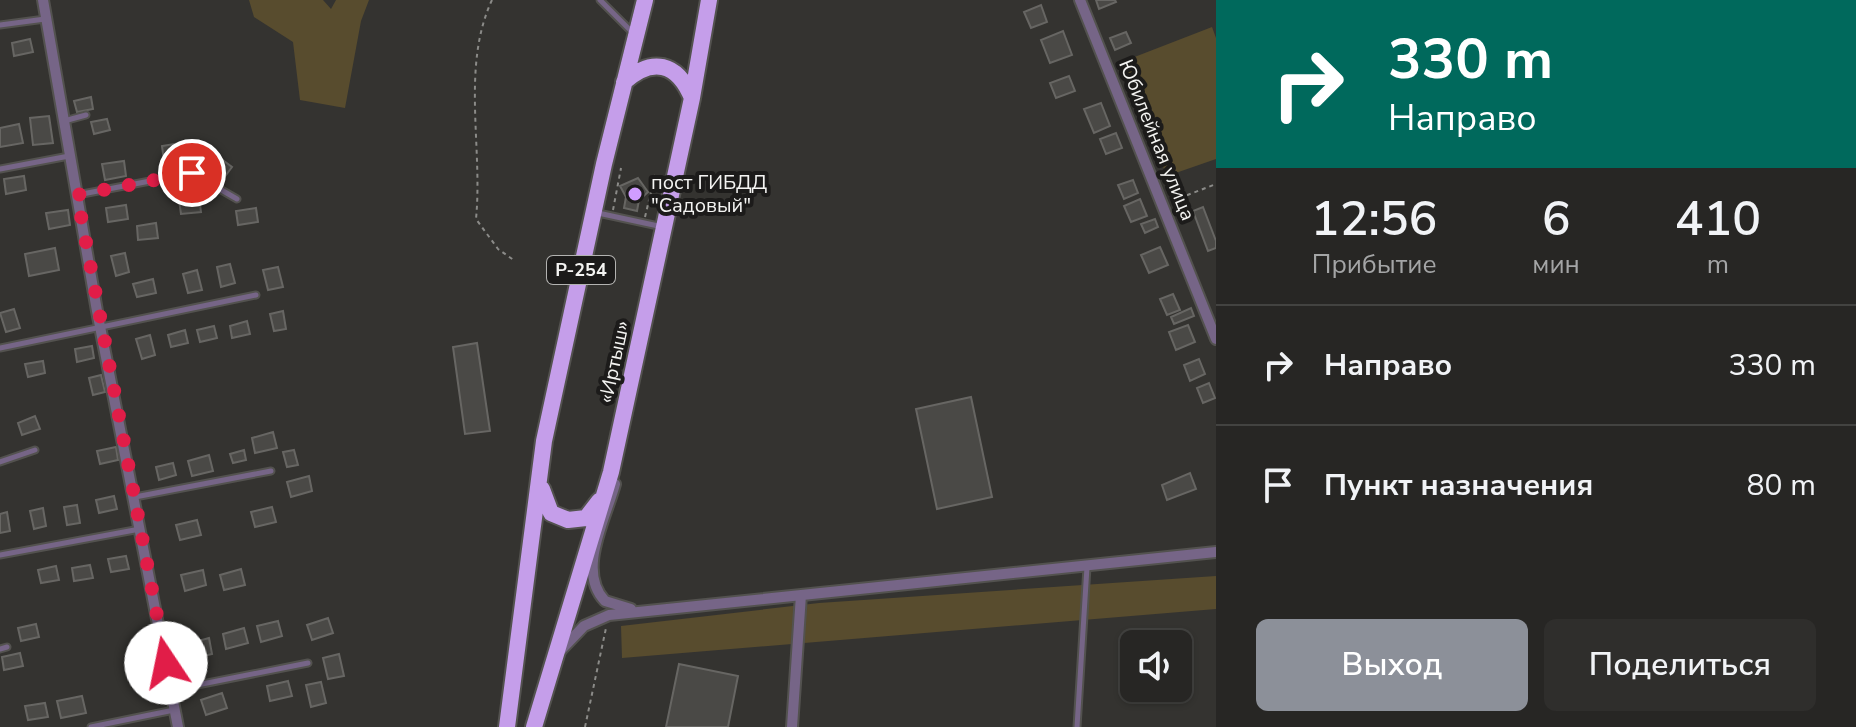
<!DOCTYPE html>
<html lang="ru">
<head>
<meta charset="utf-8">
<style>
  :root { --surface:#272624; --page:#2f2e2c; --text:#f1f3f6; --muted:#a4a5a6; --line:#434341; --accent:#8c9099 }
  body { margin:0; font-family:"Nunito Sans",sans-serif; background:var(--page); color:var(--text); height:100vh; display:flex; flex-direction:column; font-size:30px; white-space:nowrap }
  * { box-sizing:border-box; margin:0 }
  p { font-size:26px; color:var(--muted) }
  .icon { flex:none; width:44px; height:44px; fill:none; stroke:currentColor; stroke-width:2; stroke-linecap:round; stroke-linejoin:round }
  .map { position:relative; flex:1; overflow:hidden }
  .side { display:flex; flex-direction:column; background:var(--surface); width:640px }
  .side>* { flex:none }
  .guide { background:#00695c; color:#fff; overflow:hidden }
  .tools { position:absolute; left:1120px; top:630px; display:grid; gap:16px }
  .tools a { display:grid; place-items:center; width:72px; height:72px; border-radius:12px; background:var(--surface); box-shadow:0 2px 6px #0004,0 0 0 2px var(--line); font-size:40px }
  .pin { position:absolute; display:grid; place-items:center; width:68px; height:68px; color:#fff; margin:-34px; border:4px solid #fff; border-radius:50%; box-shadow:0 2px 8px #0007 }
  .me { position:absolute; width:88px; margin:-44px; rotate:349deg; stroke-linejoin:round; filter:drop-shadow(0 0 6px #0008) }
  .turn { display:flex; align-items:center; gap:28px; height:168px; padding:0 40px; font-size:36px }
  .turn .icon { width:104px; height:104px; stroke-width:2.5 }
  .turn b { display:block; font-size:56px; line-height:68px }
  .eta { display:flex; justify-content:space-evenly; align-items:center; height:136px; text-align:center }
  .eta b { font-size:48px; font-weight:600; line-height:56px }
  .cta { display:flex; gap:16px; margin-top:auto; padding:16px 40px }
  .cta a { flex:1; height:92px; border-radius:12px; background:var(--accent); color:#fff; font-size:32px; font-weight:600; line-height:92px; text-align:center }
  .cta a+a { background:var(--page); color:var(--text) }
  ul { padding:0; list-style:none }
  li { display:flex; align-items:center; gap:24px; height:120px; padding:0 40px; border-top:2px solid var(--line) }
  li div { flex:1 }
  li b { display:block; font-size:30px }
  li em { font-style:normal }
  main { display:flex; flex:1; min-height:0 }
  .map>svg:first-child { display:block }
  .green { fill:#584c2e }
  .building { fill:#4a4946; stroke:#676663; stroke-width:2 }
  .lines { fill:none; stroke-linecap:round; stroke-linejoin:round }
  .service-casing { stroke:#53524f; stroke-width:9 }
  .minor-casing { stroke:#53524f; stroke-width:14 }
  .trunk-casing { stroke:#53524f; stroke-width:20 }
  .path { stroke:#8b8b88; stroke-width:2; stroke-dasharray:4 4; stroke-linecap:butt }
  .service { stroke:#766587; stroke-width:5 }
  .minor { stroke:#766587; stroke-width:10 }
  .trunk { stroke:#c59eea; stroke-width:16 }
  .route { stroke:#e11d48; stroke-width:14; stroke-dasharray:0 25.2 }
  .poi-dot { fill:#d09dff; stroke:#1c1b1a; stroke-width:3 }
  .labels { text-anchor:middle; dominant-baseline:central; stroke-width:8; stroke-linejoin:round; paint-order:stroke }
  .shield { fill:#1c1b1a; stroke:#b3b3b1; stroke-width:2 }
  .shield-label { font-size:18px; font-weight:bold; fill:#f4f4f2 }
  .street-label { font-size:20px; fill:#f4f4f2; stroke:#1c1b1a }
  .poi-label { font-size:20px; fill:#f4f4f2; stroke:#1c1b1a; text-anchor:start }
</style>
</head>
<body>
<main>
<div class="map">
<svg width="1216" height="727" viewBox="0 0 1216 727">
  <rect width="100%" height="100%" fill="#343330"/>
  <path class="green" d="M249,0h74l8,9 5,-9h33l-8,21 -16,87 -45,-8 -7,-58 -39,-25z
    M1212,27l4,11v121l-49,17 -48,-113z
    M1216,576v33l-594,49 -1,-32 198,-23z"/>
  <path class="building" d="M1096,0h19l1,2 -17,7z
    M1041,5l6,17 -16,6 -7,-16z
    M1063,31l9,24 -22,8 -9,-23z
    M1126,32l5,11 -16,7 -5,-12z
    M30,39l3,13 -19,4 -2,-13z
    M1069,76l6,15 -19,7 -6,-15z
    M91,97l2,12 -16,3 -3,-11z
    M1101,103l9,23 -16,7 -10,-24z
    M49,116l4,27 -20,2 -3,-27z
    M107,119l3,11 -16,4 -3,-12z
    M19,124l4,19 -23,4v-19z
    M1116,133l6,15 -16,6 -6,-15z
    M181,143l3,14 -20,4 -2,-15z
    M216,155l16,12 -9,12 -15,-12z
    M124,161l2,15 -21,4 -3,-16z
    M24,176l2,14 -20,4 -2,-15z
    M638,178l10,14 -9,8 -2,11 -13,-3 2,-11 -6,-11z
    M1133,180l5,13 -14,6 -6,-14z
    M199,197l2,15 -20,2 -2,-14z
    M1140,199l7,17 -16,6 -7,-16z
    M126,205l2,14 -20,3 -2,-14z
    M1203,207l13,34v7l-8,3 -15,-40z
    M256,208l2,14 -20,3 -2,-14z
    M68,210l2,15 -21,4 -3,-16z
    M1155,219l3,8 -13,6 -4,-9z
    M156,223l2,15 -20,2 -1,-14z
    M1160,247l8,18 -19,8 -8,-18z
    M55,248l4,22 -30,6 -4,-22z
    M125,253l4,19 -13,4 -5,-20z
    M230,264l5,19 -14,4 -4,-20z
    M278,267l5,20 -15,3 -5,-20z
    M197,270l5,20 -14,3 -5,-19z
    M153,279l3,14 -19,4 -4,-13z
    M1173,294l7,16 -13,5 -7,-16z
    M1191,308l3,8 -20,8 -3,-7z
    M14,309l6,19 -14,4 -6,-19z
    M283,311l3,18 -12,2 -4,-17z
    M247,321l3,13 -18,4 -2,-12z
    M1188,325l7,17 -19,8 -7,-18z
    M214,326l3,12 -17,4 -3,-12z
    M185,330l3,13 -17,4 -3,-12z
    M150,335l5,20 -13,4 -6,-20z
    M477,343l13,88 -25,3 -12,-87z
    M92,346l2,12 -17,4 -2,-13z
    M1199,359l6,15 -15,7 -6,-16z
    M43,361l2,12 -17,4 -3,-13z
    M101,375l4,17 -12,3 -4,-17z
    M1209,383l6,15 -12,5 -6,-15z
    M971,397l21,100 -55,12 -21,-100z
    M35,416l5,13 -18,6 -4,-12z
    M273,432l4,16 -22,5 -3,-15z
    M116,447l2,13 -18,4 -3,-13z
    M244,450l2,10 -13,3 -3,-9z
    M294,450l4,15 -11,2 -4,-15z
    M209,455l4,16 -21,5 -4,-15z
    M173,463l3,12 -17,5 -3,-13z
    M1190,473l6,16 -29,11 -5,-15z
    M309,476l3,15 -21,6 -4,-15z
    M114,496l3,13 -18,4 -3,-13z
    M77,505l3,18 -13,2 -3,-18z
    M272,507l4,15 -21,5 -4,-15z
    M43,508l3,18 -12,3 -4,-18z
    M7,512l3,19 -10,2v-19z
    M197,520l4,15 -21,5 -4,-15z
    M126,556l3,13 -18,3 -3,-13z
    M90,565l3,13 -19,3 -2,-13z
    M56,566l3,14 -18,3 -3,-13z
    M241,569l4,16 -21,5 -4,-15z
    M203,570l3,15 -21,6 -4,-16z
    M328,618l5,15 -21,7 -5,-15z
    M278,621l4,15 -21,6 -4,-16z
    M36,624l3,13 -18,4 -3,-13z
    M244,628l4,15 -22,6 -3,-15z
    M209,638l3,16 -21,5 -4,-15z
    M20,653l3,13 -19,4 -2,-13z
    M339,654l5,22 -16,3 -5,-21z
    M679,664l59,12 -10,51h-62z
    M288,681l4,15 -22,5 -3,-15z
    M321,682l5,21 -15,4 -5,-22z
    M222,693l5,15 -21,7 -5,-15z
    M82,696l4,17 -25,5 -4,-17z
    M45,703l3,14 -20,3 -3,-14z"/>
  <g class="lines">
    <defs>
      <path id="service" d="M600,0l33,33
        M0,25l45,-6
        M64,121l22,-6
        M0,169l69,-13
        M77,195l115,-22 45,26
        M598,213l65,14
        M0,348l256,-53
        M0,462l35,-12
        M135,497l136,-26
        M0,555l140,-26
        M0,649l7,-2
        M172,690l136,-27
        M91,727l83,-17
        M1077,727l10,-160"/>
      <path id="minor" d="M43,0l54,311 81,416
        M1080,0l136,339
        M615,484c-9,34 -39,87 -10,117l26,8
        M561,650l23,-24 25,-11 607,-63
        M792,727l9,-132"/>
      <path id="trunk" d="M624,82c28,-25 53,-20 68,16
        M542,489l9,24 17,7 18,-2 13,-17
        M507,727l37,-286 60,-277 41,-164
        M534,727l77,-255 81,-374 17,-98"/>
    </defs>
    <use href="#service" class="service-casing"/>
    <use href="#minor" class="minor-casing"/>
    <use href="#trunk" class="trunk-casing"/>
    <path class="path" d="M492,0c-31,66 -9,147 -16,219l22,30 17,12
      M1172,201l44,-17
      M613,210l8,-42
      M645,217l10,-42
      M585,727l21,-99"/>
    <use href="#service" class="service"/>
    <use href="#minor" class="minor"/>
    <use href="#trunk" class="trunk"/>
  </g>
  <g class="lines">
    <path class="route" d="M166,663l-89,-468 115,-22"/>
  </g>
  <circle class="poi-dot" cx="635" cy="194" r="8"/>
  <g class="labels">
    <rect class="shield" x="547" y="256" width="68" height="28" rx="6"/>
    <g class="shield-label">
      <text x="581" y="270">Р-254</text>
    </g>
    <g class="street-label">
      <text transform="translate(1157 140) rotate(68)">Юбилейная улица</text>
      <text transform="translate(614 362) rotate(-78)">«Иртыш»</text>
    </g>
    <g class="poi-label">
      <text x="651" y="182">пост ГИБДД<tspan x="651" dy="23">"Садовый"</tspan></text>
    </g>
  </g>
</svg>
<div class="tools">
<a><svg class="icon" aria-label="sound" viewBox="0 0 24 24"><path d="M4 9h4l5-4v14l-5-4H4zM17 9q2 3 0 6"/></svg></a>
</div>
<div class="pin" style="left:192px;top:173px;background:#d93025"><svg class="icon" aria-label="arrive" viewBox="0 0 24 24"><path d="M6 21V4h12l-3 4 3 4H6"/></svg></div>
<svg class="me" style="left:166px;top:663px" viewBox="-20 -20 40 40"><circle r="19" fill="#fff"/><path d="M0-13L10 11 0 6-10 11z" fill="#e11d48"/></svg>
</div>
<section class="side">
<div class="guide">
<div class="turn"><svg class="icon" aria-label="right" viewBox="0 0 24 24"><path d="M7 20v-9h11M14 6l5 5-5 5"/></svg><div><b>330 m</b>Направо</div></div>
</div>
<div class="eta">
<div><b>12:56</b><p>Прибытие</p></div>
<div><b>6</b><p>мин</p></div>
<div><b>410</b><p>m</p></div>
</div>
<ul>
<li><svg class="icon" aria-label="right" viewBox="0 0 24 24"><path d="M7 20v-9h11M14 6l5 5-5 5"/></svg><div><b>Направо</b></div><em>330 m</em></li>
<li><svg class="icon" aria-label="arrive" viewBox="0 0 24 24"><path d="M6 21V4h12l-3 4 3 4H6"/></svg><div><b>Пункт назначения</b></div><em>80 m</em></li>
</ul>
<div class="cta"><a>Выход</a><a>Поделиться</a></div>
</section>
</main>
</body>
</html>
